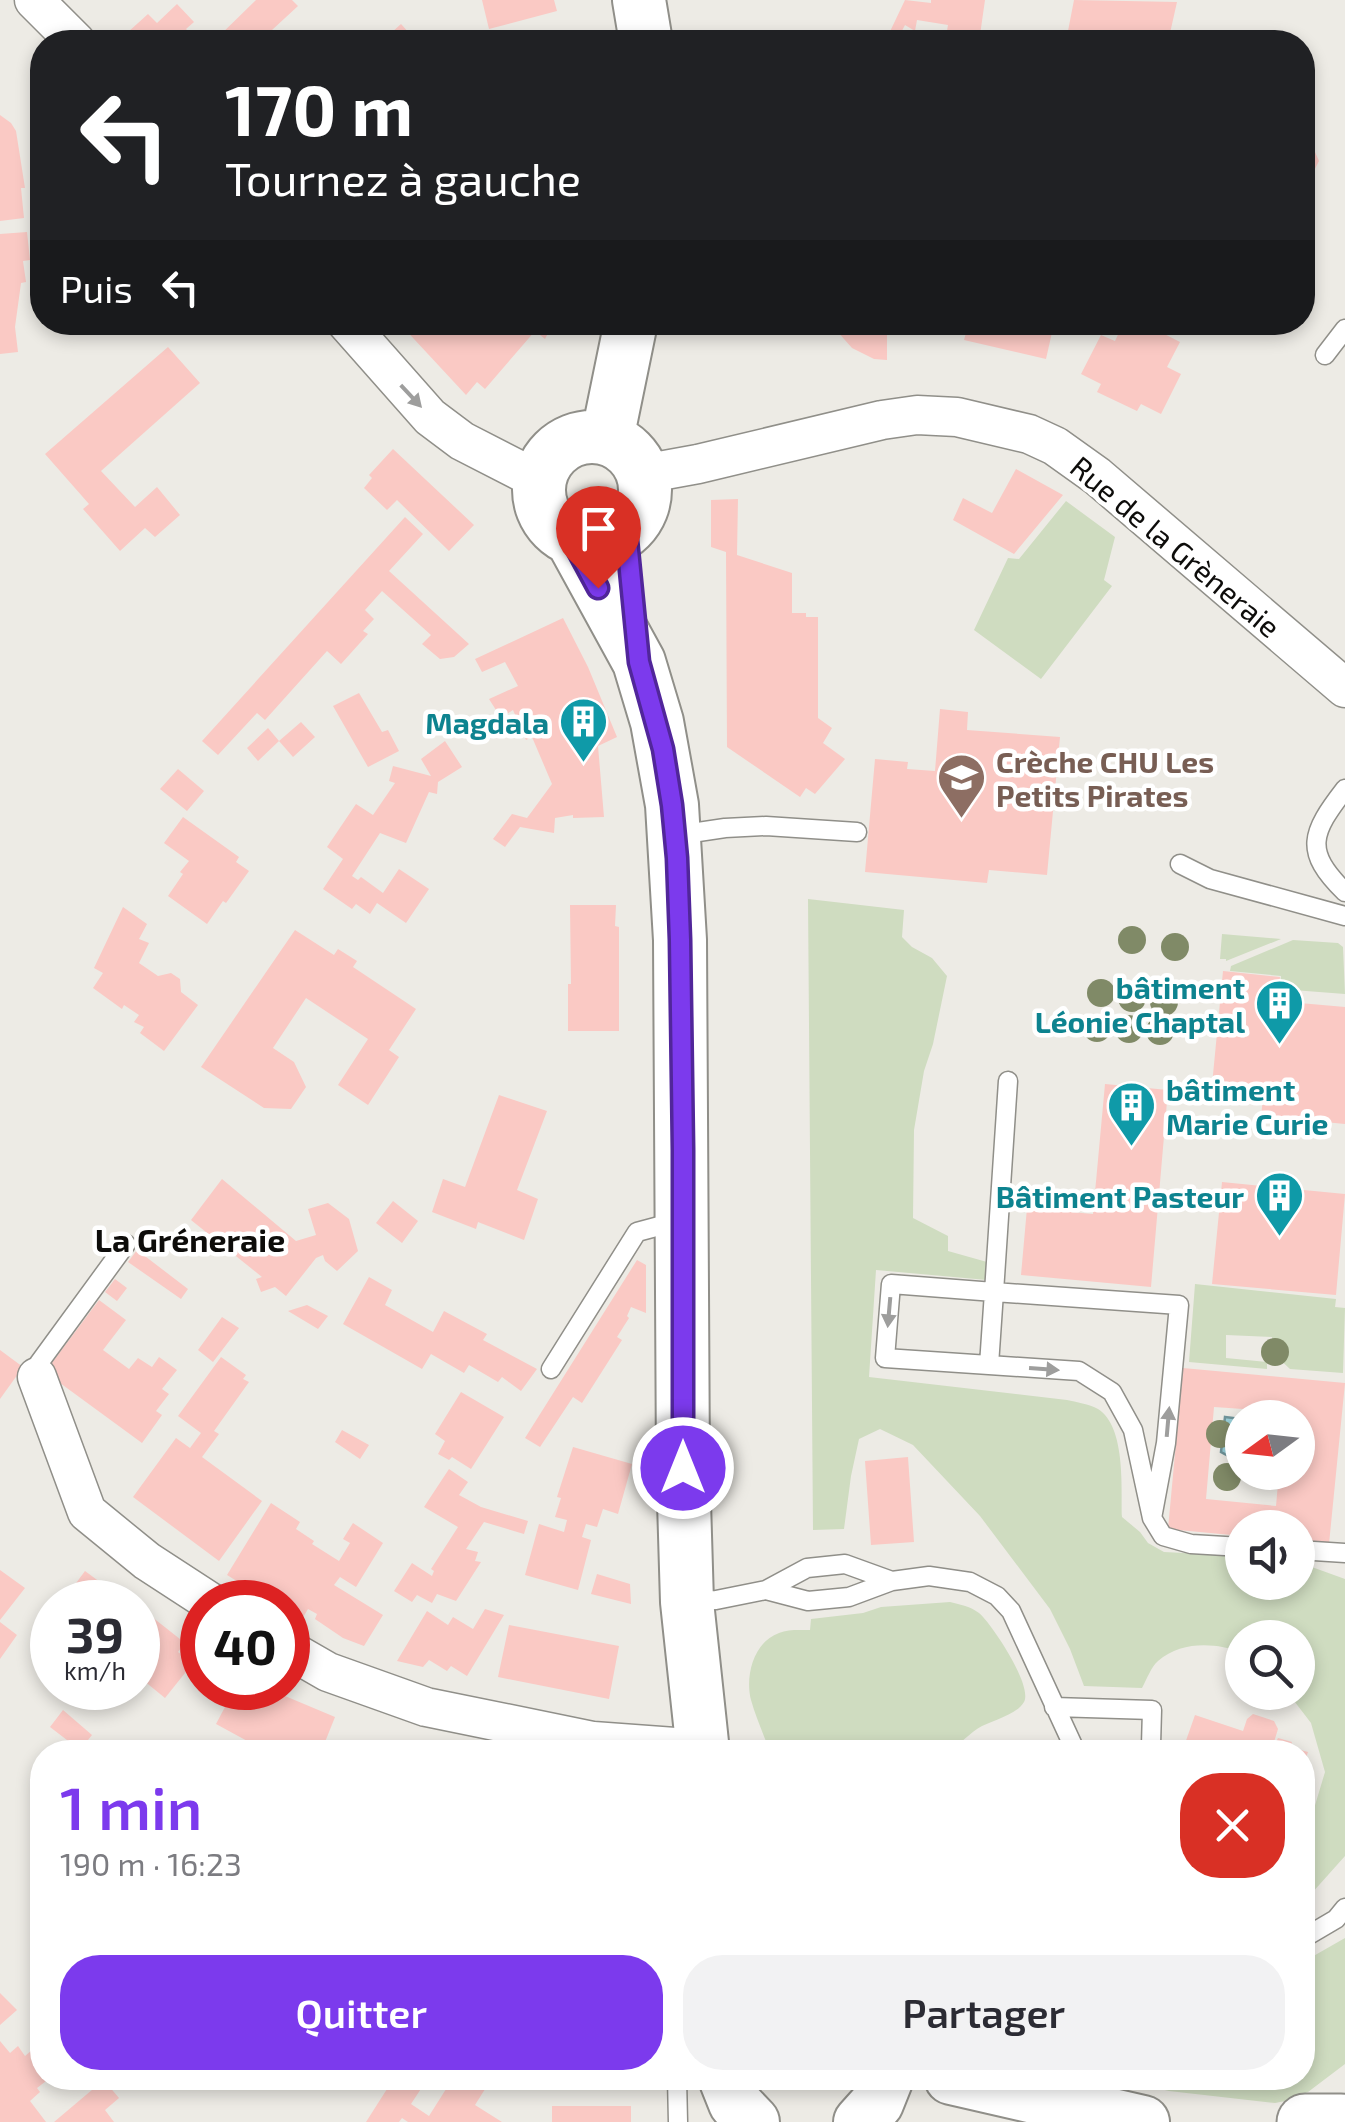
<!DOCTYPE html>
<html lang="fr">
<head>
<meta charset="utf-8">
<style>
  :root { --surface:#fff; --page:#f2f2f3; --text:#2b2b33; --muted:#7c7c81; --accent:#7c3aed }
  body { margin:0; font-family:"Exo 2",sans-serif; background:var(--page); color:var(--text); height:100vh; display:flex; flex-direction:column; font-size:38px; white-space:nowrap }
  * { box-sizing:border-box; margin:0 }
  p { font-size:32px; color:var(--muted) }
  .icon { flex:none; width:55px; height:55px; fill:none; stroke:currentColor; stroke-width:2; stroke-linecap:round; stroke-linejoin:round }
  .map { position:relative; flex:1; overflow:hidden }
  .details { position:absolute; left:30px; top:1740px; width:1285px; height:350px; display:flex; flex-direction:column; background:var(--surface); border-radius:40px; box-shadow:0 5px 15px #0003 }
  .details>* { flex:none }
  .top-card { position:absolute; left:30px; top:30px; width:1285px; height:305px; border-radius:40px; box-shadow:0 5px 15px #0003; background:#202124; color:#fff; overflow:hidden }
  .needle { width:65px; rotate:255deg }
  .tools { position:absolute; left:1225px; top:1400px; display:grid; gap:20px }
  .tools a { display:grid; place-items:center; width:90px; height:90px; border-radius:50%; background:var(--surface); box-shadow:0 5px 15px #0003; font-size:50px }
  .speed { position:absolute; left:30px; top:1580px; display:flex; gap:20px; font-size:50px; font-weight:700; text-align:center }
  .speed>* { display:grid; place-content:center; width:130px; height:130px; border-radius:50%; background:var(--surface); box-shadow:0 5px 15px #0003; line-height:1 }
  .speed small { font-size:25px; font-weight:400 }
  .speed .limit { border:15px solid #d22; background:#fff; color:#111 }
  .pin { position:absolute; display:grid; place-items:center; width:85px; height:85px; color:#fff; margin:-102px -42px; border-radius:50% 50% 50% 0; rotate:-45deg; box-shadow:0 0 10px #0007 }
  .pin .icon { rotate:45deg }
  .me { position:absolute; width:110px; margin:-55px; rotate:0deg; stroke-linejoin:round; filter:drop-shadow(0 0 8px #0008) }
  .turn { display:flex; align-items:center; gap:35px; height:210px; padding:0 30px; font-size:45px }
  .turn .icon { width:130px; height:130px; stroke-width:2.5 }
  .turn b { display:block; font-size:70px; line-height:85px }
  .then { display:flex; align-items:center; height:95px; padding:0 30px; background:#0003; gap:20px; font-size:38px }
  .round { display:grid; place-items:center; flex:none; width:105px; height:105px; border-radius:40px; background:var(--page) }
  .summary { display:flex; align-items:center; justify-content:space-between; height:170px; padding:0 30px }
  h1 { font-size:60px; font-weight:600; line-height:75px; color:var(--accent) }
  .button { display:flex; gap:20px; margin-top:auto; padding:20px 30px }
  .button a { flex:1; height:115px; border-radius:40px; background:var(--accent); color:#fff; font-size:40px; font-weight:600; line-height:115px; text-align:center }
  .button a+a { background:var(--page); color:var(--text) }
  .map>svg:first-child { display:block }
  .green { fill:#cfdcc0 }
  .water { fill:#9ad0d9; stroke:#70959b; stroke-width:2.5 }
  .building { fill:#fac9c4; fill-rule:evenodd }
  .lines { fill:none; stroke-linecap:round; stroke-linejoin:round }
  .lane-casing { stroke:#908f89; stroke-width:21 }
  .street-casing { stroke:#908f89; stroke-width:41 }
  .secondary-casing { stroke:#908f89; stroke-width:56 }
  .primary-casing { stroke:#908f89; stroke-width:59 }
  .lane { stroke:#fff; stroke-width:18 }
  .street { stroke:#fff; stroke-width:38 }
  .secondary { stroke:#fff; stroke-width:52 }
  .primary { stroke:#fff; stroke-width:55 }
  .tree { fill:#808a67 }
  .oneway { fill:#9e9e9d }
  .route-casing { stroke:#51269a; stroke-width:25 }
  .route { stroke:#7c3aed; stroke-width:18 }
  .labels { text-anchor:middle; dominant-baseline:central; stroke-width:9; stroke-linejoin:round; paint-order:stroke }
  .street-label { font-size:30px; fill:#0d0c0a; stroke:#fff }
  .culture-label { font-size:30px; font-weight:bold; fill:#0d838f; stroke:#fff; text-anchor:end }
  .education-label { font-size:30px; font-weight:bold; fill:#785e54; stroke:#fff; text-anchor:start }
  .neighbourhood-label { font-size:32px; font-weight:bold; fill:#0d0c0a; stroke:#fff }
</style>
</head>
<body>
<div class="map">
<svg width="1345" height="2122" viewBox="0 0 1345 2122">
  <rect width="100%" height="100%" fill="#edebe5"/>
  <path class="green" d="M1066,501l49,36 -11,43 8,6 -71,93 -67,-49 34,-72 11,1z
    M808,899l96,11 -2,27 10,10 20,11 15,18 -14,68 -9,27 -10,59 -1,88 35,18v15l39,11v18l-111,-10 -7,107 198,23c9,2 22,4 31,9 28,18 23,78 24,108l18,15 8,11 16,9 78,4v26h56v-20l47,17v277l-42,47v-77l7,-4 15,-50 -14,-49 -23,-30 10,-1v-54h-56v14c-26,-9 -60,-12 -84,9 -7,6 -11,18 -16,27l-58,-2 -14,-37 -20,-40 -70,-93 -67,-71 -33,-16 -21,10 -8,37 -7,53 -31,1z
    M1222,934l59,5 -55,22v-2h-6z
    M1293,940l45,3 5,4 2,47 -65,-5 1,-13 -51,-5 1,-5z
    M1195,1284l141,15 -1,8 10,1 -2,65 -53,-4 -16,-15 -2,-17 -46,-2v23l41,4v7l-78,-7z
    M950,1602c11,3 20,4 29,11 13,11 54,73 45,89 -8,14 -33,18 -47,27 -10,7 -21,19 -32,23 -3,1 -13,0 -16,0l-10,-9 -20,9h-129c-6,-17 -14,-34 -19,-52 -6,-23 2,-58 28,-67 9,-4 21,-3 31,-3l1,-11 52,-6 18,-6z
    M1345,1938v126l-37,28 -23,9 -10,2 -106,-12 -55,-13h188l1,-116z"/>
  <path class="water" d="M1225,1417l17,2v35l-6,6 -15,-8z"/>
  <path class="building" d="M256,0h36l6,6 -39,36h-46z
    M482,0h72l3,11 -68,18z
    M905,0l26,3v-3h54l-6,42h-34l3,-17 -31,-5 -2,11 -10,-6 -9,17h-11z
    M1074,0l103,2 -9,40h-12l-44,-9 -2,7 -42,-9z
    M177,4l17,18 -8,7 13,13h-82l31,-28 9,9z
    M401,24l10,11 -8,7h-22z
    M0,115l11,8 5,8 9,57h-4l3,30 -24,3z
    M1302,148l13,4 4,9 -17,33z
    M27,232l3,28 -7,1 3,21 -5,1 -6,44 3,25 -18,2v-120z
    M379,322h175l-9,17 -10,-8 -50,58 -8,-7 -11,13 -65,-70 -9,10z
    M829,322h58v38l-13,-1 -22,-11z
    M969,322h94l-2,8 -8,-2 -7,31 -82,-19z
    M1124,322h17l39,20 -13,25 14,7 -20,40 -20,-10 -4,7 -40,-19 4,-8 -20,-10 20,-39 14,6z
    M168,347l32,36 -99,88 34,36 22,-20 23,28 -25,22 -10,-9 -25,23 -37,-42 6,-5 -44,-50z
    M393,449l81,76 -25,26 -52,-51 -10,10 -23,-22 8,-10 -3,-3z
    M1016,469l47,26 -49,59 -61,-34 10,-22 29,15z
    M738,499l-1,56 55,18v40h14v4h12v101l14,10 -9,15 22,16 -30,35 -9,-6 -6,9 -73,-50 -1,-195 -15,-5v-47z
    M405,517l18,17 -34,37 80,73 -15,13 -14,2 -18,-15 9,-9 -49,-44 -17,19 9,9 -11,12 5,3 -27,30 -14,-13 -62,69 -8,-7 -39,42 -16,-14z
    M563,618l25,49 29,70 -19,9 6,71 -31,1v-3l-18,3 -1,15 -34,-6 -15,20 -12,-8 19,-25 15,4 25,-34 -20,-47 -6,3 -13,-30 -12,8 -12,-19 29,-13 -13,-24 -23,10 -7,-13z
    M359,693l23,39 6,-2 11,21 -31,16 -35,-61z
    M940,709l28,3 -1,18 93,7 -13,138 -58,-5 -2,13 -122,-11 10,-113 33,3 -1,7 28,2z
    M301,722l14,15 -22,20 -14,-16 -21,20 -11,-13 21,-20 11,13z
    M445,741l17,26 -24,15 -1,12 -8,-2 -23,51 -26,-10 -28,43 6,4 3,-3 22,16 16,-24 30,20 -23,34 -29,-20 -7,11 -14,-10 -4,5 -29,-20 20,-30 -16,-12 29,-43 17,11 22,-32 -6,-2 4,-15 38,10 -10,-17z
    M178,769l26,22 -17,20 -27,-22z
    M183,817l56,40 -3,5 13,9 -23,32 -3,-2 -16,23 -39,-28 15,-22 -3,-2 9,-11 -25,-18z
    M570,905h46l-1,21 4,1v104h-51v-47h3z
    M123,907l24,17 -8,15 10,4 -10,20 19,13 13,-3 9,6 1,13 17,13 -34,46 -24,-18 4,-6 -10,-5 5,-7 -15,-10 -2,4 -29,-21 10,-15 -9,-5z
    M295,930l39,25 4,-6 19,12 -4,6 63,42 -27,41 10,7 -31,48 -30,-20 30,-46 -62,-41 -33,50 21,14 12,25 -15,22 -27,-1 -63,-41z
    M1223,971l57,6 -3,24 68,6v117l-84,-8 3,-26 -52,-5z
    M1105,1084l63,6 -17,197 -130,-12 6,-67 66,6z
    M499,1095l48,16 -30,79 21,9 -14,41 -46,-18 -2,7 -44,-17 11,-33 22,8z
    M222,1179l74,62 20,-6 -8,-26 20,-6 21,16 9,32 -21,20 -12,-10 -2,-6 -7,3 -30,38 -11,-9 -14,5 -5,-13 6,-2 -71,-57z
    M1222,1182l123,12 -9,101 -124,-11z
    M393,1201l25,20 -16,22 -26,-20z
    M137,1250l51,39 -7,10 -53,-37z
    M637,1260l9,5v48l-15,-6 -4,9 2,2 -12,19 5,3 -40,63 -9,-6 -33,50 -15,-9z
    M369,1277l23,13 -7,15 48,27 11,-21 43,23 -4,6 54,29 -16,22 -19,-14 -4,5 -29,-17 -5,8 -33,-19 -9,15 -79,-45z
    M115,1279l12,9 -10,13 -12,-9z
    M99,1300l27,20 -23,30 26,19 9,-11 14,9 7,-10 18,13 -15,19 7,5 -13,17 6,4 -20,28 -97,-71z
    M307,1305l21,11 -10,13 -30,-18z
    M222,1317l17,11 -26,34 -15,-12z
    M0,1350l23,17 -23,32z
    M221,1357l25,18 -3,4 6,3 -35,49 5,3 -17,23 60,44 -43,60 -86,-64 43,-59 14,10 11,-15 -23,-17z
    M1183,1368l162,15 -16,161 -31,-3v-13h-56v8l-74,-7zM1214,1407l71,5v6h13v54h-19l-3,34 -70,-7z
    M461,1392l43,25 -33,52 -19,-12 -3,3 -11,-6 7,-13 -10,-7z
    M342,1430l27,15 -9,14 -25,-17z
    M573,1447l59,17 -14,50 -15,-5 -6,18 -11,-3 -4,13 9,3 -13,50 -53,-15 14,-51 25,8 3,-12 -12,-3 6,-19 -4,-1z
    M908,1457l6,85 -43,3 -6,-84z
    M449,1469l19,13 -9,13 22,12 47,14 -4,13 -40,-12 -18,27 12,3 -3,9 6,1 -25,39 -19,-7 -5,9 -15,-8 -5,7 -18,-11 18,-28 20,13 2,-5 -3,-2 27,-42 -34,-20z
    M271,1503l29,19 -4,7 18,12 -2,3 27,17 11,-18 -7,-4 10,-16 30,20 -27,44 -16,-10 -6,8 49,30 -19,31 -21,-8 -28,-19 2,-5 -9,-5 -6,10 -14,-8v-9h-17l-44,-27z
    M0,1570l25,18 -25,32z
    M85,1571l35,26 -4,5h-54z
    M597,1574l33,10 1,20 -40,-10z
    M485,1609l19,6 -37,61 -16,-10 -4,5 -18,-11 -6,7 -26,-6 30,-50 21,14 5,-8 20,12z
    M147,1613l38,30 -7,9 15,11 -28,35 -27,-22v-52z
    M0,1622l17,13 -17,24z
    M509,1625l110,21 -10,53 -111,-22z
    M235,1688h17l5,2 2,-2h7l69,29 -14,35h-60l1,-3 -46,-25z
    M63,1710l29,25 -12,15 -30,-23z
    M1253,1714l21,7 4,8 -4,13h2l2,-4 14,4 -2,5 18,5 -5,14 -1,-14h-120l13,-37 48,16 4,-12z
    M0,1993l17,17 -17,15z
    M0,2041l10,12 8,-7 7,10 13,-11 4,5v28h8l-13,10 3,4 -10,9 16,21h-46z
    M394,2078h34l-17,26 18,12 24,-38h39l-17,27 27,17h-94l-6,-4 -3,4h-33z
    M99,2084l4,5 5,-4 11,13 -14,12 9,12h-60z
    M552,2106h79v16h-79z"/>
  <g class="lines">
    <defs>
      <path id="lane" d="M1325,355l20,-26
        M1345,789c-34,44 -42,62 0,103
        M678,835l47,-7 41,-2 91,6
        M1180,864l30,15 135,37
        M989,1365l-104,-7 6,-74 103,8 14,-211
        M551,1369l86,-137 41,-11
        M37,1377l2,-14 87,-119
        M1152,1518l14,-75 13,-138 -185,-13 -5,73 90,6 33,21 21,38 19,88 11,18 28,8 51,3
        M1298,1550l47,3
        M766,1590l41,-22 38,-4 47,17
        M692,1601l24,-1 50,-10 42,11 41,-4 43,-16 37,-5 41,6 27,14 14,15 65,141
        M1054,1707l98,3 -1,35 3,7
        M1302,1939l34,-20 9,-11
        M677,2078l1,44"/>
      <path id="street" d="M34,0l42,42
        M346,322l84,95 32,24 78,40
        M643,474l55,-10 184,-44 35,-5 40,2 72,17 26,12 42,30 248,212
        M37,1377l50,135 60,49 63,41
        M288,1649l40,23 98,35 167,34 109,8"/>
      <path id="secondary" d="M639,0l7,42
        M539 490a53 53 0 1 1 106 0a53 53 0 1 1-106 0Z
        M607,439l24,-117
        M571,538l68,124 18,60 15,83 8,135 3,528 4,134 16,150
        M725,2078l10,25 18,19
        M951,2078l192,44
        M860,2122l17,-19 10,-25"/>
      <path id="primary" d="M1305,2122h36"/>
    </defs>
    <use href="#lane" class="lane-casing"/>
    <use href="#street" class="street-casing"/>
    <use href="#secondary" class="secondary-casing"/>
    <use href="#primary" class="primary-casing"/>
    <use href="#lane" class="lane"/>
    <use href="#street" class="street"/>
    <use href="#secondary" class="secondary"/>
    <use href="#primary" class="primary"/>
  </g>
  <g class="tree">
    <circle cx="1132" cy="940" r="14"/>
    <circle cx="1175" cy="947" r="14"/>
    <circle cx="1101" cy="993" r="14"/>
    <circle cx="1132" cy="998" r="14"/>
    <circle cx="1164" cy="1002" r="14"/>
    <circle cx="1097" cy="1028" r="14"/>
    <circle cx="1129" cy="1029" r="14"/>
    <circle cx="1160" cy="1031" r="14"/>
    <circle cx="1275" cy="1352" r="14"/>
    <circle cx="1220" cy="1434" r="14"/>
    <circle cx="1227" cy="1477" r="14"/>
  </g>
  <defs><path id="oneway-solid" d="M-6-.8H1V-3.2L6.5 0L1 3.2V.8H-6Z" transform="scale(2.5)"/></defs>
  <g class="oneway">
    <use href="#oneway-solid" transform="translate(411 396) rotate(47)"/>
    <use href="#oneway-solid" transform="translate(889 1312) rotate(95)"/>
    <use href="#oneway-solid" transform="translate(1044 1369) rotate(4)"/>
    <use href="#oneway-solid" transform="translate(1168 1422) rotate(-85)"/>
  </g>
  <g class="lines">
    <defs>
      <path id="route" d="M598,588l-27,-50c21,7 37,5 55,-8l13,132 24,87 9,56 5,53 3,82 3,210v318"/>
    </defs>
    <use href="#route" class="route-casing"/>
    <use href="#route" class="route"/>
  </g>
  <defs>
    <symbol id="building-pin" viewBox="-11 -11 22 30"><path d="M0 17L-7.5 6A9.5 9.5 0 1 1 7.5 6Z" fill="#0f9aa8" stroke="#fff"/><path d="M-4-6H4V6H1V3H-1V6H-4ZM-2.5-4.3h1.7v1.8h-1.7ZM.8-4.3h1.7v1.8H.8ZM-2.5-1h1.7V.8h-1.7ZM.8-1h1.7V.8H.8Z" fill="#fff"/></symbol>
    <symbol id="school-pin" viewBox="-11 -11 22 30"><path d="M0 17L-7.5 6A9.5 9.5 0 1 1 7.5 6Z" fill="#8d6e63" stroke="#fff"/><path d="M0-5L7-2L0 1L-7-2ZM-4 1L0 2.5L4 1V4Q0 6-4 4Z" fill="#fff"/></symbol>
  </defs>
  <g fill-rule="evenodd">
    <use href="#building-pin" x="556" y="694" width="55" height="75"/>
    <use href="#school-pin" x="934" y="750" width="55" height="75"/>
    <use href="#building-pin" x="1252" y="976" width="55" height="75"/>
    <use href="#building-pin" x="1104" y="1078" width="55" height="75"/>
    <use href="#building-pin" x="1252" y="1168" width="55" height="75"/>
  </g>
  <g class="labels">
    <g class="street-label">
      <text transform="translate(1176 546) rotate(40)">Rue de la Grèneraie</text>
    </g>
    <g class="culture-label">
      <text x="549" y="722">Magdala</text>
      <text x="1245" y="987">bâtiment<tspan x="1245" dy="34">Léonie Chaptal</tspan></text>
      <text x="1166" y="1089" text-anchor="start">bâtiment<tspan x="1166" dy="34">Marie Curie</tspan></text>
      <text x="1244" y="1196">Bâtiment Pasteur</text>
    </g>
    <g class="education-label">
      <text x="996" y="761">Crèche CHU Les<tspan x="996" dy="34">Petits Pirates</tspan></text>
    </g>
    <g class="neighbourhood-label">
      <text x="190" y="1239">La Gréneraie</text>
    </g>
  </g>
</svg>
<div class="tools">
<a><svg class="needle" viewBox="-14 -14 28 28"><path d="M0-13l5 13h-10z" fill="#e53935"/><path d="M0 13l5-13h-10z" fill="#7c7c81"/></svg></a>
<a><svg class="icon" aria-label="sound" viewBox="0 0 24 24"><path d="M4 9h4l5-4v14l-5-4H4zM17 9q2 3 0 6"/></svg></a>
<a><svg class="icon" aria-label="search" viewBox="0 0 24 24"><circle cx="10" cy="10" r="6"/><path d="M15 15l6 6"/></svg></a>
</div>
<div class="speed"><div>39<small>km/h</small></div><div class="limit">40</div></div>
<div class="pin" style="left:598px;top:588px;background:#d93025"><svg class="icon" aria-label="arrive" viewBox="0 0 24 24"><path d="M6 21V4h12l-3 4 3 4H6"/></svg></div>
<svg class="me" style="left:683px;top:1468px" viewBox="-20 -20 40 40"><circle r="17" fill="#7c3aed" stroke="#fff" stroke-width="3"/><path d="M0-11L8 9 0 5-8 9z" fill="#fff"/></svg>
<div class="top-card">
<div class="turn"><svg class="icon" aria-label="left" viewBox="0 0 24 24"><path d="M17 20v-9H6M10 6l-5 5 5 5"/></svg><div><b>170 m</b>Tournez à gauche</div></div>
<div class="then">Puis<svg class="icon" aria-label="left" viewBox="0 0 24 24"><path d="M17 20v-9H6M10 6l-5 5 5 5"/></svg></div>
</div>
<section class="details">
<div class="summary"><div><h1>1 min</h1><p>190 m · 16:23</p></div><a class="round" style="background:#d93025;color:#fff"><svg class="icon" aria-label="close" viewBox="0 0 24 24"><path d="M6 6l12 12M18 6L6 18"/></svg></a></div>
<div class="button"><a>Quitter</a><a>Partager</a></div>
</section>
</div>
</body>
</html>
